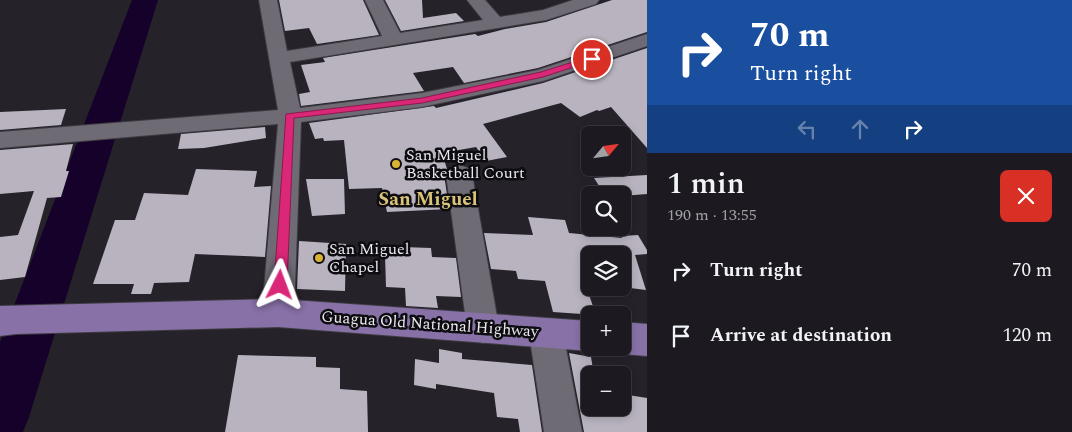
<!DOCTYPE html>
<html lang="en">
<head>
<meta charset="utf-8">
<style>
  :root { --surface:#1c1a20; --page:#29272d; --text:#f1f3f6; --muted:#a0a1a5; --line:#3a383e }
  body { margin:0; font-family:Spectral,serif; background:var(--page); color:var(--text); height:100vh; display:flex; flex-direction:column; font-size:19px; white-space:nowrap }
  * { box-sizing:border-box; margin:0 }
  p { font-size:16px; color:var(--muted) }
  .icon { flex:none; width:28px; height:28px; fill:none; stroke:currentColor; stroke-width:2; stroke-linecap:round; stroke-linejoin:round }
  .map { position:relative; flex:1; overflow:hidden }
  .panel { display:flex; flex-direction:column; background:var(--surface); width:425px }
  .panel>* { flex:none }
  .banner { background:#1a4fa0; color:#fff; overflow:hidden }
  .needle { width:32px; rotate:61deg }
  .buttons { position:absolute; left:581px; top:126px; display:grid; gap:10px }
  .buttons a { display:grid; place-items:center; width:50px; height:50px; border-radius:8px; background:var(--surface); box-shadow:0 2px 8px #0003,0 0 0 1px var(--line); font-size:25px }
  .pin { position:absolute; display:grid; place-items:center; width:42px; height:42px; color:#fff; margin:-21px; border:2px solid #fff; border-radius:50%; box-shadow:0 1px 5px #0007 }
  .me { position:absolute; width:55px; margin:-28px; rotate:3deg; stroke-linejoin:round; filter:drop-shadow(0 0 4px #0008) }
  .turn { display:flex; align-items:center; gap:18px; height:105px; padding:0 20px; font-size:22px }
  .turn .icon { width:65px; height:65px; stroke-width:2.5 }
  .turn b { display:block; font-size:35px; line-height:42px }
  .lanes { display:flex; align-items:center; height:48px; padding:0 20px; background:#0003; justify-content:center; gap:25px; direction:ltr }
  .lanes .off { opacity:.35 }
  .round { display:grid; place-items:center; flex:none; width:52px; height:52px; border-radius:8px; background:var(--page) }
  .headline { display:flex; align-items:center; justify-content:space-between; height:85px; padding:0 20px }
  h1 { font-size:30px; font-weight:600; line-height:38px }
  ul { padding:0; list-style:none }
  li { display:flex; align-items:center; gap:15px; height:65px; padding:0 20px }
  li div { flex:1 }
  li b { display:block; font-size:19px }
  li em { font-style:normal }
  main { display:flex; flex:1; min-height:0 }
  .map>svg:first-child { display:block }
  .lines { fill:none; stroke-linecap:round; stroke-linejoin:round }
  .river { fill:#16012a; fill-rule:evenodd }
  .building { fill:#b8b3bf }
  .minor-casing { stroke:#3f3c43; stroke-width:2 }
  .major-casing { stroke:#3f3c43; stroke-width:2 }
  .minor { fill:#6e6b75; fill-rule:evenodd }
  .major { fill:#8871a7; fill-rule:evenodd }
  .route { fill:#db2777; stroke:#8e194d }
  .poi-dot { fill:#d7b434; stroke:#0d0c10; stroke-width:2 }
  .labels { text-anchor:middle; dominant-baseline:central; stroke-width:5; stroke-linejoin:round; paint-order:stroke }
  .poi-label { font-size:16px; fill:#ebe9ef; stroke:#0d0c10; text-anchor:start }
  .street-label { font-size:16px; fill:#ebe9ef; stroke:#0d0c10 }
  .quarter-label { font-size:19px; font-weight:bold; fill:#dac276; stroke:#0d0c10 }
</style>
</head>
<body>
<main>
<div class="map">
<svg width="647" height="432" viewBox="0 0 647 432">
  <rect width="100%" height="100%" fill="#25222a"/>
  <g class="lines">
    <path class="river" d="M132,0h26l-129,417 -6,15h-23v-90z"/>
  </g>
  <path class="building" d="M279,0h84l16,35 -62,9 -8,-16 -24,3z
    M385,0h37l1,18 33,-5 8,8 -63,10z
    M612,0h35v32l-109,36 -74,15 -11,-16 -40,6 11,18 -123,15 -2,-12 11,-2 -9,-27 24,-3 -2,-4 152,-24 3,2 27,-7 41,-7z
    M647,48v100l-36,-41 -12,4 -2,-1 -17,7 -19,-14 -78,21 24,33 -21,4 -10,-14 -34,6 5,16 -3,5 5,35 -62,3 -5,-24 -33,1 -5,-49 -20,1 -1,-3 -8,1 -6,-16 125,-17 2,2 107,-25z
    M66,109l-5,16 -61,5v-18z
    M265,127l1,11 -62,10 -26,1 3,-15z
    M73,144l-7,27h3l-8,26 -14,1 -22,79 -25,3v-43l18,-2 16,-44 -34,3v-44z
    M196,169l61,2 -3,16 17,-1 -6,71 -70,-3 -6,28 -35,1 -3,11h-20l3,-10h-41l22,-64h20l9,-27 44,2z
    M647,175v19l-25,2 -17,-1 -11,-17z
    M306,179h38l1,35 -33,2z
    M528,217l37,3 4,13 53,5v-2l16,-1 9,15v4l-12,1 11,35 -24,-3v-32h-32v29l-5,-1 11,32 -43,-3 -8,-31 -27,-2 -2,-8 -25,-2 -7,-36 49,2z
    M299,241l47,3 -1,47 -48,-2z
    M403,247l28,1 1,9 24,1 5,39 -25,-1 2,12 -32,-2 -1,-18 -19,-1 -1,-32 19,1z
    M439,349l23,4v6l70,6 10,67h-22l-2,-13 -21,-2 -3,-24 -58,-9v5l-22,-4 1,-26 24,4z
    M569,353l22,4 3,18h-4v33h32v-14l25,4v34h-63z
    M238,355l78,2v10l24,1v21l27,2 1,41h-143z"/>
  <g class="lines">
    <defs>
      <path id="minor" d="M259,0h18l10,51 95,-15 -17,-36h18l17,33 83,-13 -16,-20h18l15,17 43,-7 30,-10h26l-3,4 -50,16 -256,42 10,46 122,-15 116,-23 109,-36v12l-104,35 -121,26 -121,15 -7,191 -5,10 -11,4 -11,-4 -5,-10 16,-189 -278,24v-16l278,-22z
        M459,165l9,3 4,6 27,154 -4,11 -12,4 -12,-4 -4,-11 -21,-154 4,-6z
        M546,318l12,4 5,11 19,99h-38l-15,-99 5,-11z"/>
      <path id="major" d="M278,299l312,22v27h10l-10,3 -312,-24 -262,7 -16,2v-30z
        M622,322l25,2v32l-25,-2 -12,-5v-1h12z"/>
    </defs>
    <use href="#minor" class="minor-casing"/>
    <use href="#major" class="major-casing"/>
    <use href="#minor" class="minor"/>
    <use href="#major" class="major"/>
  </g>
  <path class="route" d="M592,56l4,3 -1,1 -52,17 -121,26 -128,15 -7,167 -2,4 -5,1 -4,-1 -2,-4 12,-171 136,-16 119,-26z"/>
  <g class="poi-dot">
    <circle cx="396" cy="164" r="5"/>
    <circle cx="319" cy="258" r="5"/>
  </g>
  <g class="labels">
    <g class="poi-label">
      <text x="406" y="155">San Miguel<tspan x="406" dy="18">Basketball Court</tspan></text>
      <text x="329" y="249">San Miguel<tspan x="329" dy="18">Chapel</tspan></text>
    </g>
    <g class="street-label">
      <text transform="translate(430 324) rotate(4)">Guagua Old National Highway</text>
    </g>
    <g class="quarter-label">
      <text x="428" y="199">San Miguel</text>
    </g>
  </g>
</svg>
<div class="buttons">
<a><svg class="needle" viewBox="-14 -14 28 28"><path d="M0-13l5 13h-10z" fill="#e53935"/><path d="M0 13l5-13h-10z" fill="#a0a1a5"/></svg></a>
<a><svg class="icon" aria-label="search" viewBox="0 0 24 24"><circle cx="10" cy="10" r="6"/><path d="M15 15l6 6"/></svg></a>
<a><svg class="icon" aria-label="layers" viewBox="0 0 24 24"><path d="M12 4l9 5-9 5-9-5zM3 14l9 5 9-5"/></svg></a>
<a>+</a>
<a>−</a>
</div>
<div class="pin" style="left:592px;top:59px;background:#d93025"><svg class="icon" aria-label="arrive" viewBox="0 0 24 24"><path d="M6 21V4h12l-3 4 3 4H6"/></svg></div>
<svg class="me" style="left:280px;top:285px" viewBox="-20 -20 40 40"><path d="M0-17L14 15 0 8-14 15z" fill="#db2777" stroke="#fff" stroke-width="4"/></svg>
</div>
<section class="panel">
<div class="banner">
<div class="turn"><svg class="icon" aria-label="right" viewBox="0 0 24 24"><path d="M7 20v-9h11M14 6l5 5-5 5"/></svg><div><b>70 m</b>Turn right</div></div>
<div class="lanes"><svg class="icon off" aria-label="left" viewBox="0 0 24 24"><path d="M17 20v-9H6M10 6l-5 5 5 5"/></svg><svg class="icon off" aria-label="ahead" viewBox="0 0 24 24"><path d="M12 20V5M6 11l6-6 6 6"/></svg><svg class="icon" aria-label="right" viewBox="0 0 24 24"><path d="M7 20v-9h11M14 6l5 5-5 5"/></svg></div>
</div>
<div class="headline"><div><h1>1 min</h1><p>190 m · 13:55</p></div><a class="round" style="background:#d93025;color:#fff"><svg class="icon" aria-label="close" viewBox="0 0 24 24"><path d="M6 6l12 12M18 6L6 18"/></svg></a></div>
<ul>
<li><svg class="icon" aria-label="right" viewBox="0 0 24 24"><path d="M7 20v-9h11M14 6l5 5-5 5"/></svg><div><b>Turn right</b></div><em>70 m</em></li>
<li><svg class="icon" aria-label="arrive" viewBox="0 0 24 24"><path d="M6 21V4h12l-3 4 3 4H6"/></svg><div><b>Arrive at destination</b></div><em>120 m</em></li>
</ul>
</section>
</main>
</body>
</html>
